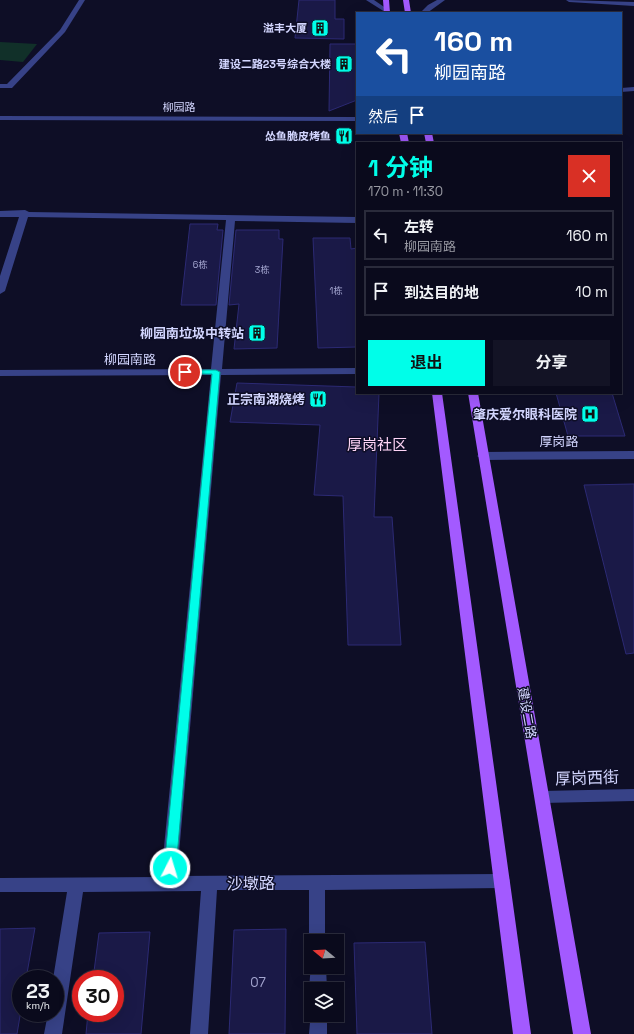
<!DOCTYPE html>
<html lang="zh">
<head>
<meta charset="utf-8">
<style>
  :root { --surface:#0a0a1c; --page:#131325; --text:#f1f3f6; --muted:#999aa3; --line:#2a2b3b; --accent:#00fee9 }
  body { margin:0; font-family:"Space Grotesk","Noto Sans SC",sans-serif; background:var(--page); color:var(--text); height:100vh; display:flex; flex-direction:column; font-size:15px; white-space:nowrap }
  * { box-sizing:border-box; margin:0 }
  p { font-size:13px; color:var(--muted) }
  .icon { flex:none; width:22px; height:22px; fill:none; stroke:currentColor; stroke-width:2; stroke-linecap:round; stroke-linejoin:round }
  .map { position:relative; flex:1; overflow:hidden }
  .panel { position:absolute; left:356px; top:142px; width:266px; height:252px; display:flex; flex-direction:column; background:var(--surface); border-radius:0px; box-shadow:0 4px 16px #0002,0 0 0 1px var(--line) }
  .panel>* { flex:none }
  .guide { position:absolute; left:356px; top:12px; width:266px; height:122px; border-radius:0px; box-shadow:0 4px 16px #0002,0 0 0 1px var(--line); background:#1a4fa0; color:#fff; overflow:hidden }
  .needle { width:26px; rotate:288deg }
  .buttons { position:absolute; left:304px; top:934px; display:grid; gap:8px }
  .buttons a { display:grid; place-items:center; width:40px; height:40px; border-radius:0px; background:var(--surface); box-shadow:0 4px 16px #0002,0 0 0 1px var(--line); font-size:20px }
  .speed { position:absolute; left:12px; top:970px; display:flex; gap:8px; font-size:20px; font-weight:700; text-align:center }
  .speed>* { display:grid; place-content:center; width:52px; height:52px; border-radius:50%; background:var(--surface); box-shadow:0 4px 16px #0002,0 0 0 1px var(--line); line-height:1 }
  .speed small { font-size:10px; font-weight:400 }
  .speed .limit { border:6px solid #d22; background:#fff; color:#111 }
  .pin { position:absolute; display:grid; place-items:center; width:34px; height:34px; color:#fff; margin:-17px; border:2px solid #fff; border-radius:50%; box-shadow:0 1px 4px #0007 }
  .me { position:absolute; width:44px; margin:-22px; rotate:5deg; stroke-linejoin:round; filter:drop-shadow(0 0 3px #0008) }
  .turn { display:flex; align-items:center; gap:14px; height:84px; padding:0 12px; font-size:18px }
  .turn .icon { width:52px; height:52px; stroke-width:2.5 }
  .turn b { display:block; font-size:28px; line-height:34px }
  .then { display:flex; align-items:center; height:38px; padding:0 12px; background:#0003; gap:8px; font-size:15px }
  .round { display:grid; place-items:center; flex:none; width:42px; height:42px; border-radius:0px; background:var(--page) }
  .summary { display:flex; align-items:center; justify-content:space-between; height:68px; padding:0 12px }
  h1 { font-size:24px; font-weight:700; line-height:30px; color:var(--accent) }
  .primary-button { display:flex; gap:8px; margin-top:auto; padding:8px 12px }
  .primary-button a { flex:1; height:46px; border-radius:0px; background:var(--accent); color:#111; font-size:16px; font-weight:700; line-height:46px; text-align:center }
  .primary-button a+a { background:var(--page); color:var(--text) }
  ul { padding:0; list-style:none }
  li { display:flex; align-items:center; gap:12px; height:50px; margin:0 8px 6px; padding:0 4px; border:2px solid var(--line); border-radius:0px }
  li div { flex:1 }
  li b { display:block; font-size:15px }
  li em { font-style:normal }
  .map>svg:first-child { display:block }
  .green { fill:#113029 }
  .building { fill:#1a1947; stroke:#2c2a74 }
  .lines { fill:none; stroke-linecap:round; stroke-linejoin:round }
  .minor { fill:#374287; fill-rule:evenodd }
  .major { fill:#a35aff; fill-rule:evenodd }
  .route { fill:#00fee9; stroke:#00a597 }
  .labels { text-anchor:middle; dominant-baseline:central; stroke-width:3; stroke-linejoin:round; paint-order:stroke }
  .far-number-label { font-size:9px; fill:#a5a7d1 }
  .far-poi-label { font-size:11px; font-weight:bold; fill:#d3d6ff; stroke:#0e0e26; text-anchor:end }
  .far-street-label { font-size:11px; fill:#d3d6ff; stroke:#0e0e26 }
  .poi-label { font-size:13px; font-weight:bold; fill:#d3d6ff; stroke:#0e0e26; text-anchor:end }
  .street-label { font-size:13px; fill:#d3d6ff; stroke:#0e0e26 }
  .near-number-label { font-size:13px; fill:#a5a7d1 }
  .quarter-label { font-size:15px; fill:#ffd5f7; stroke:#0e0e26 }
  .near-street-label { font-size:16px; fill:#d3d6ff; stroke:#0e0e26 }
</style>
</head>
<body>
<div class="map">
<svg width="634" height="1034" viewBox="0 0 634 1034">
  <rect width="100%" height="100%" fill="#0e0e26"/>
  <path class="green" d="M0,42l37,2 -14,18 -23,-2z"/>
  <path class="building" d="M299,0h36v19h9v20l-49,-1z
    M330,44h27v56l-28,11z
    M190,224h28l-1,6h6l-7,75h-35z
    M236,230h43v9h4l-6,109 -43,1 5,-45 -10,1z
    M313,238h37l1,11 6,-1v99l-39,1z
    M237,383l120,4v6h22l-5,124h18l9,128h-53l-5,-149 -29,-1 6,-70 -90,-3z
    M556,393h56l13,43h-57z
    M634,484v169l-8,1 -42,-169z
    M35,928l-9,51h-5v31l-4,24h-17v-105z
    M286,929l-1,105h-56l5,-104z
    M150,932l-9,102h-55l2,-21h27v-34h-22l6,-46z
    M425,942l7,92h-75l-3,-91z"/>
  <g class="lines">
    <path class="minor" d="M79,0h6l-20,32 -53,56h-12v-4h7l53,-54z
      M366,0h8l16,11 -5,1z
      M437,0h8l-18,13h-7l8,-8z
      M566,0l68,2v4l-65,-4z
      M634,87v4l-13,1v-4z
      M0,116l357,1v4l-357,-1z
      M25,210l4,2 328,5v6l-122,-2 -13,148 135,-1v6l-136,1 -44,501 325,-2 6,2 2,5 -2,5 -6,2 -177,2v51h-14v5l-2,-5v-51h-92l-9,144h-18l11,-143 -118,1 -21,142h-18l4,-21h7v-34h-2l14,-87h-67v-14l161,-1 50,-502 -211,1v-6l211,-1 15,-149 -198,-3 -23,74 -5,3v-18l19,-59h-19v-6z
      M634,451v8l-151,1 -6,-4 6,-4z
      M634,789v12l-92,2 -5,-1 -2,-5 2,-5 5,-1z
      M311,964v3h15l1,22h-16v4l-2,-4z
      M311,1011v4h16v19h-18z"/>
    <path class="major" d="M383,0h6l1,13h-6z
      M403,0h6l2,13h-6z
      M399,133h8l2,10h-8z
      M424,133h8l2,10h-8z
      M432,393h10l89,641h-18z
      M468,393h10l113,641h-18z"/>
  </g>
  <path class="route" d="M183,370h33l4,2 -44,496 -2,4 -4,2 -5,-2 -1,-4 48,-494h-27l-4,-2z"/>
  <defs>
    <symbol id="building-square" viewBox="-11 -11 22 22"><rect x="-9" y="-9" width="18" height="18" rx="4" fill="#00fee9" stroke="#0e0e26"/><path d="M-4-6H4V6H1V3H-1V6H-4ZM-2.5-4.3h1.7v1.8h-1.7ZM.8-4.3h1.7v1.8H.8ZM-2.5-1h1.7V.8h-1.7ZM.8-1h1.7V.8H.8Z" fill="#111"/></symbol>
    <symbol id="restaurant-square" viewBox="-11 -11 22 22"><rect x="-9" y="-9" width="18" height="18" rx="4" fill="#00fee9" stroke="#0e0e26"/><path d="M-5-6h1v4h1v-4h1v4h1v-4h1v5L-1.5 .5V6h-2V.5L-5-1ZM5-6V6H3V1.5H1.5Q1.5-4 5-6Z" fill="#111"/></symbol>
    <symbol id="hospital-square" viewBox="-11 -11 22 22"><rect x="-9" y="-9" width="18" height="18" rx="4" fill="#00fee9" stroke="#0e0e26"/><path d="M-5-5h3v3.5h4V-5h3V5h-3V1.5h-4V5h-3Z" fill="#111"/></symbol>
  </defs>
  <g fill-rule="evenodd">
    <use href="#building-square" x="310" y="18" width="20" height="20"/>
    <use href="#building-square" x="334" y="54" width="20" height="20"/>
    <use href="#restaurant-square" x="334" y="126" width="20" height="20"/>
    <use href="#building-square" x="247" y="323" width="20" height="20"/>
    <use href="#restaurant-square" x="308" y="389" width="20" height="20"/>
    <use href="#hospital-square" x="580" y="404" width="20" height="20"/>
  </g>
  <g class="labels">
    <g class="far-number-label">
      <text x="200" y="265">6栋</text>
      <text x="262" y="270">3栋</text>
      <text x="336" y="291">1栋</text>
    </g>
    <g class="far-poi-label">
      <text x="307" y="28">溢丰大厦</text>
      <text x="331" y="64">建设二路23号综合大楼</text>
      <text x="331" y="136">怂鱼脆皮烤鱼</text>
    </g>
    <g class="far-street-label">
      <text x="179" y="107">柳园路</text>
    </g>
    <g class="poi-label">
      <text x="244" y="333">柳园南垃圾中转站</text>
      <text x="305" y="399">正宗南湖烧烤</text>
      <text x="577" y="414">肇庆爱尔眼科医院</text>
    </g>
    <g class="street-label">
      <text x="130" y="359">柳园南路</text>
      <text x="559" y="441">厚岗路</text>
      <text transform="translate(527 713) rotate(80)">建设二路</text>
    </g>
    <g class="near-number-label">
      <text x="258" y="982">07</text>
    </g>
    <g class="quarter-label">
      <text x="377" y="444">厚岗社区</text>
    </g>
    <g class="near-street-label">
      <text transform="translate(587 778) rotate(-2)">厚岗西街</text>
      <text x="251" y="883">沙墩路</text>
    </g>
  </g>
</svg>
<div class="buttons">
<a><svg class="needle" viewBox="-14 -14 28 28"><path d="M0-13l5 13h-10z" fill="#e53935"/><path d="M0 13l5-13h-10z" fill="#999aa3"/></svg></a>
<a><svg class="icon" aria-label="layers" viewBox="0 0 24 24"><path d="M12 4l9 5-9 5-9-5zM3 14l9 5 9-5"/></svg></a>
</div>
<div class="speed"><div>23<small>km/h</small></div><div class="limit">30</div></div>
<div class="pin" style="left:185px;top:372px;background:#d93025"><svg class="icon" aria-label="arrive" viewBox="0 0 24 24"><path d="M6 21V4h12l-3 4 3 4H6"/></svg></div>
<svg class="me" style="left:170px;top:868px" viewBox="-20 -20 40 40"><circle r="17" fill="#00fee9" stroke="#fff" stroke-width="3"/><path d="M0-11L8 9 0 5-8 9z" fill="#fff"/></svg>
<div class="guide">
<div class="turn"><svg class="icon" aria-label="left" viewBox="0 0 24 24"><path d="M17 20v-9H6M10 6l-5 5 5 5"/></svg><div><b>160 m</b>柳园南路</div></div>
<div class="then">然后<svg class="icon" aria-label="arrive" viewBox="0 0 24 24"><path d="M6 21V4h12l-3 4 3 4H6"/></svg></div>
</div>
<section class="panel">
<div class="summary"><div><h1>1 分钟</h1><p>170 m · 11:30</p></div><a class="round" style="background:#d93025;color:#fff"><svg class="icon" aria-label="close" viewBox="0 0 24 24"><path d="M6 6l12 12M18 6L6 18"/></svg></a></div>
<ul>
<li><svg class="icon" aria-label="left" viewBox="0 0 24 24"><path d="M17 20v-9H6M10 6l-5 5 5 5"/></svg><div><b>左转</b><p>柳园南路</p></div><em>160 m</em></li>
<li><svg class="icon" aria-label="arrive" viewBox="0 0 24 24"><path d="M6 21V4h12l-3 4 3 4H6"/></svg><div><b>到达目的地</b></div><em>10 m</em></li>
</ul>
<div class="primary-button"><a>退出</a><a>分享</a></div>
</section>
</div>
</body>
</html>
